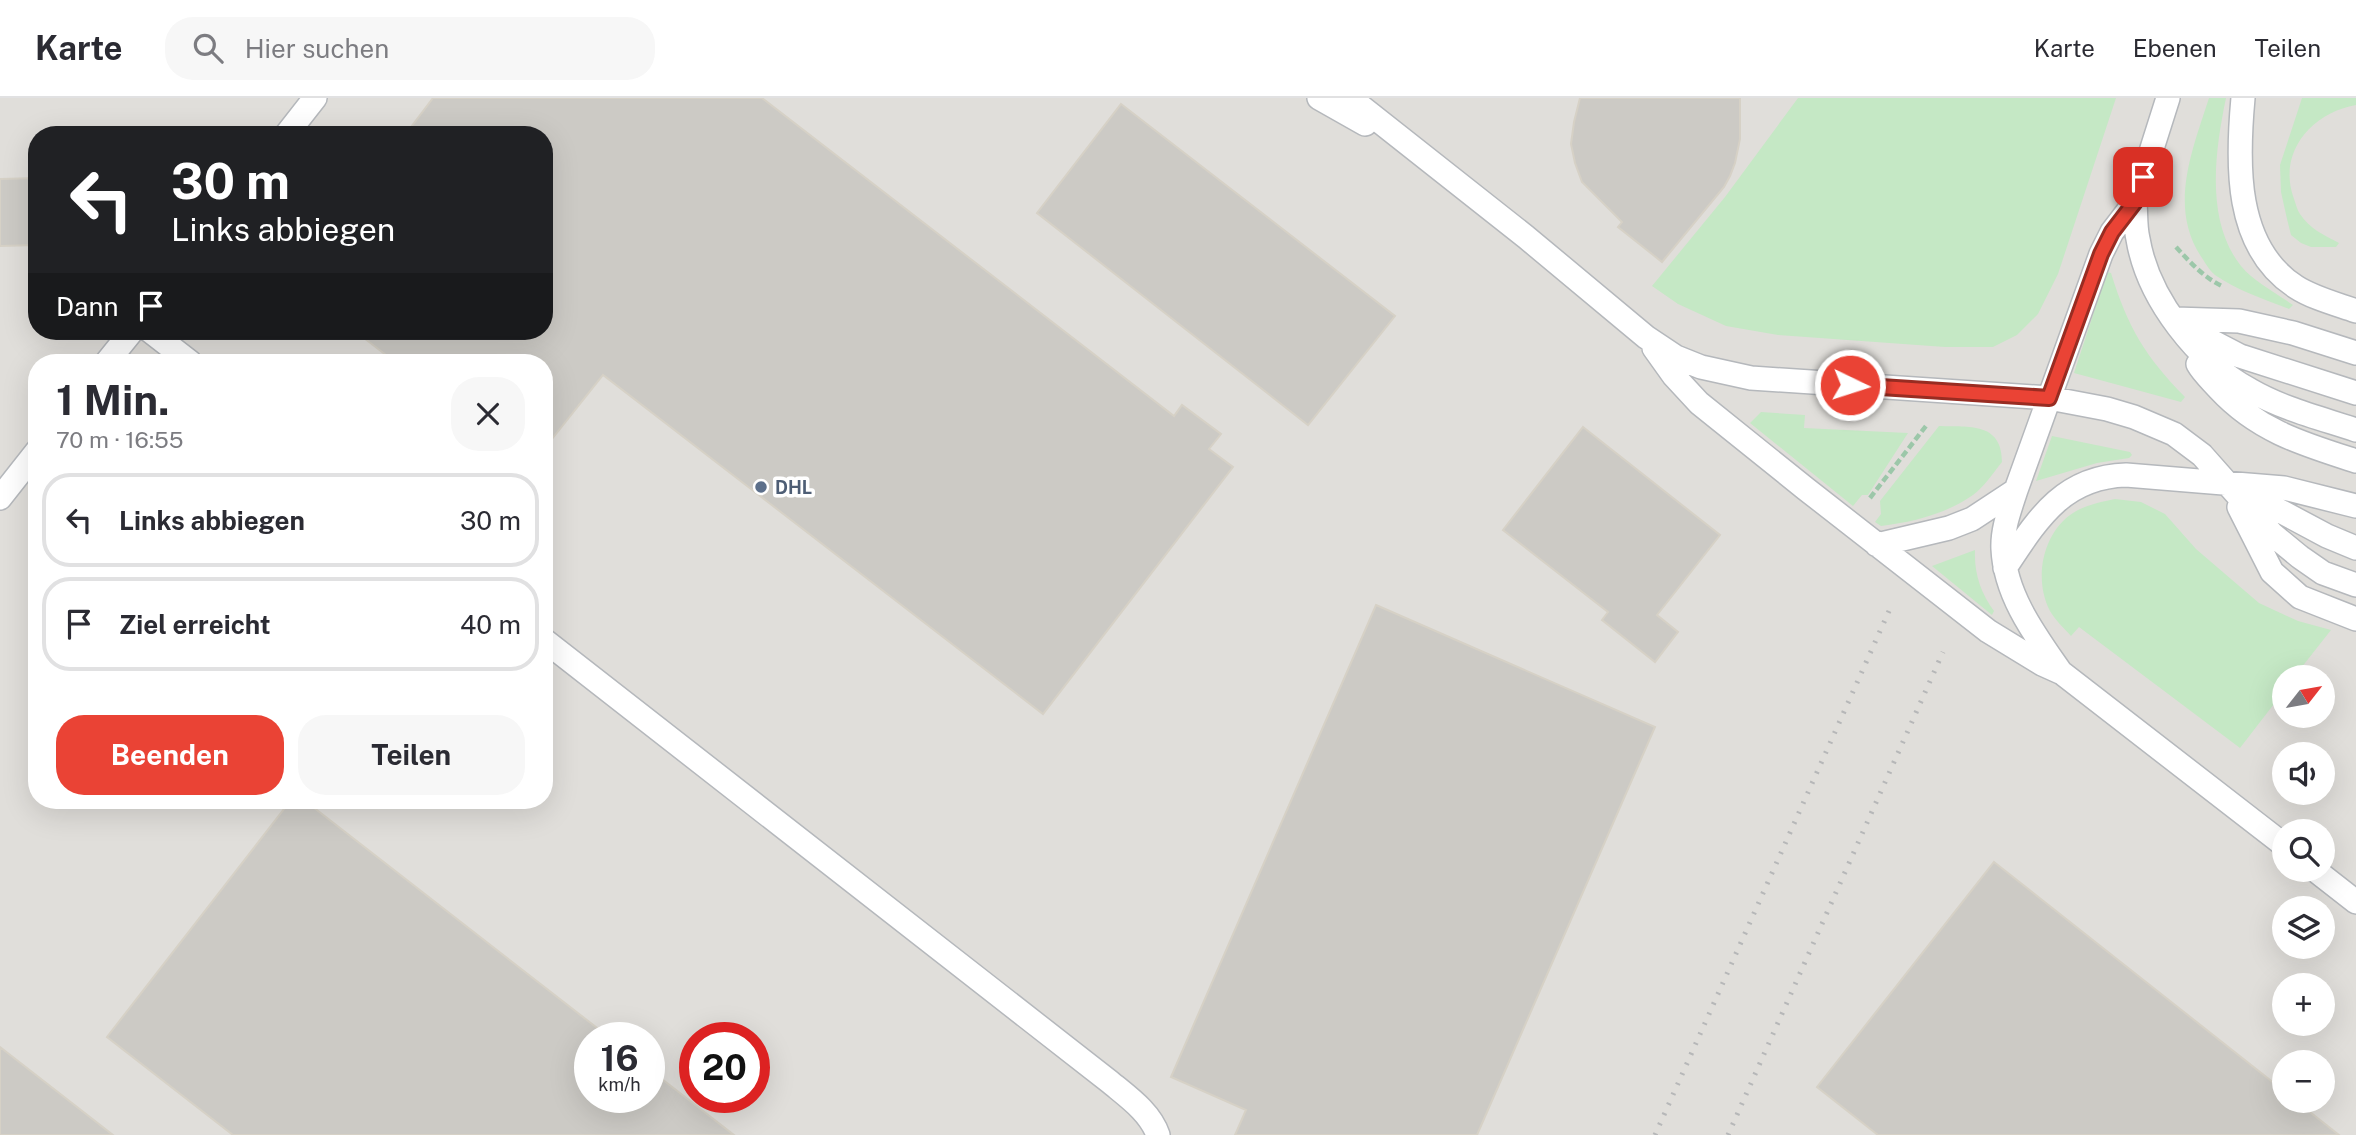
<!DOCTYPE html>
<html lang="de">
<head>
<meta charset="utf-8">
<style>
  :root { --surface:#fff; --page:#f7f7f7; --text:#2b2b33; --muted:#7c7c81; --line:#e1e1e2; --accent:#ea4335 }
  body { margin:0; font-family:"Public Sans",sans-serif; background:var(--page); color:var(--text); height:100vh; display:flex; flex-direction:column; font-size:26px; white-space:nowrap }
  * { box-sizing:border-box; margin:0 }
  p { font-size:23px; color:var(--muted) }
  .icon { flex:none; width:38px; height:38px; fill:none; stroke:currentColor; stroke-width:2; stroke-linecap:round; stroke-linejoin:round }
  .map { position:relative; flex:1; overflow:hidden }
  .sheet { position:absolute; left:28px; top:256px; width:525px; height:455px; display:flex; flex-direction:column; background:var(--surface); border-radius:28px; box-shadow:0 7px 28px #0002 }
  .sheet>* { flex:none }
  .guide { position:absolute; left:28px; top:28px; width:525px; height:214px; border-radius:28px; box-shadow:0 7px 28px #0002; background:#202124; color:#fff; overflow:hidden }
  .needle { width:46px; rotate:59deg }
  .tools { position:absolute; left:2272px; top:567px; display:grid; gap:14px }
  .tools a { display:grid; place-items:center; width:63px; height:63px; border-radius:50%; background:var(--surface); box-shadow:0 7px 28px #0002; font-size:35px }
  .speed { position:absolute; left:574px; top:924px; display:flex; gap:14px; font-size:35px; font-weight:700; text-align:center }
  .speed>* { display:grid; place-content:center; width:91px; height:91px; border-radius:50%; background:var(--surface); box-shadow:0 7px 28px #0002; line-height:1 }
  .speed small { font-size:18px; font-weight:400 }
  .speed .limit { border:10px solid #d22; background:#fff; color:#111 }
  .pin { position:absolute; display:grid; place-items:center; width:60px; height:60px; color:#fff; margin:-30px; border-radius:14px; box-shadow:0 4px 10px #0006 }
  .me { position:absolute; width:77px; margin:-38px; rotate:94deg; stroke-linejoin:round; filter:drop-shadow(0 0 5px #0008) }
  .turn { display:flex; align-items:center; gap:24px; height:147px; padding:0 28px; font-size:32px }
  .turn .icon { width:91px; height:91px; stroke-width:2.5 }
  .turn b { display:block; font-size:49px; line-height:60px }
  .then { display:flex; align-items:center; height:66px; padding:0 28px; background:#0003; gap:14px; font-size:26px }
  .round { display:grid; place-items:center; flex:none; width:74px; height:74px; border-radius:28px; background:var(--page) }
  .headline { display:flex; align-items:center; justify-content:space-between; height:119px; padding:0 28px }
  h1 { font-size:42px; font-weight:700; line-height:52px }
  .button { display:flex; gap:14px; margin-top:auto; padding:14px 28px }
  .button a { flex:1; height:80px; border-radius:28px; background:var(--accent); color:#fff; font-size:28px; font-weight:700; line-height:80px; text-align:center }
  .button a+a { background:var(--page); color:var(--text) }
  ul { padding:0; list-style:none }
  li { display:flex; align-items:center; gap:21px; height:94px; margin:0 14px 10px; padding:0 14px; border:4px solid var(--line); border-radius:28px }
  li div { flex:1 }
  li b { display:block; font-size:26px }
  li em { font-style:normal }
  header { display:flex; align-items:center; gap:42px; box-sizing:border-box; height:98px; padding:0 35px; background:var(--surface); border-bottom:2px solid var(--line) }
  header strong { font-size:33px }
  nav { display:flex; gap:38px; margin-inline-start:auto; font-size:24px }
  .search { width:490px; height:63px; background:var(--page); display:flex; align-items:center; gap:18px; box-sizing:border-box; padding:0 24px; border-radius:28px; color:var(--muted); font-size:26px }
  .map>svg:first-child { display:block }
  .industrial { fill:#e0deda; fill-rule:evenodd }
  .green { fill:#c5e8c5 }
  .building { fill:#cccac5; stroke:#d6d1c6; stroke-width:2 }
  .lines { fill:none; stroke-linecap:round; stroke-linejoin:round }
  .lane-casing { stroke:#b5b8bc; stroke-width:26 }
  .path { stroke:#9cc7a9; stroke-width:4.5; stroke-dasharray:7 3.5; stroke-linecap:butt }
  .lane { stroke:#fff; stroke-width:23 }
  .rail { stroke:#b6b7b8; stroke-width:5; stroke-dasharray:2 9; stroke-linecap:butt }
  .route-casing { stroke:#982c22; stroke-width:18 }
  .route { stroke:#ea4335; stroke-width:12 }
  .service-dot { fill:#5c6f8a; stroke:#fff; stroke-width:2.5 }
  .labels { text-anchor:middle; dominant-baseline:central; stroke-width:7; stroke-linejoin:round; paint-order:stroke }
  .service-label { font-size:18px; font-weight:bold; fill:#4e5e75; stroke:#fff; text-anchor:start }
</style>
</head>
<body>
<header>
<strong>Karte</strong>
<div class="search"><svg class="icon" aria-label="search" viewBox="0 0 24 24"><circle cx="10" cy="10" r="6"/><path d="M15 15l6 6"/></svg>Hier suchen</div>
<nav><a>Karte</a><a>Ebenen</a><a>Teilen</a></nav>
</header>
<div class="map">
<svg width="2356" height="1037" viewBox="0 0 2356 1037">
  <rect width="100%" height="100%" fill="#f1efe8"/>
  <path class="industrial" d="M0,0h2356v1037h-2356zM37,37h507v196h-507zM37,264h507v438h-507zM2284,579h38v39h-38zM2284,656h38v39h-38zM2284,733h38v39h-38zM2284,810h38v39h-38zM2284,887h38v39h-38zM590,940h59v59h-59zM695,940h59v59h-59zM2284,964h38v39h-38z"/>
  <path class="green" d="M1798,0h318l-58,176 -20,40 -21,21 -24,12h-48l-167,-12 -52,-9 -48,-22 -26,-18 73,-89z
    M2209,0h17c-11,53 -21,123 15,168 12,15 35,27 52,39l-4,4c-25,-10 -51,-18 -74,-34 -5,-4 -9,-11 -13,-17 -34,-50 -10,-107 7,-160z
    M2302,0h54v7c-45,8 -79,48 -62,94 2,5 3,11 6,15 10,15 24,21 39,29l-3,4h-25l-10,-4 -10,-8 -4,-16 -6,-27 -1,-27z
    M2107,174l4,1c17,55 34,83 74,124l-4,5 -107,-29z
    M1761,314l44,3 -1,13 104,5 -40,62h-6l-9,11 -103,-83z
    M1939,328c30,1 63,-4 63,36 -9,11 -18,25 -29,33 -27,19 -60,27 -92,31l-6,-4 6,-8 -1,-13z
    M2052,338l78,16 2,3 -3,3 -32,5 -61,18z
    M2115,401l26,3 24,12 31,35 63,54 39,18 33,9 -37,47h-10v14l-44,57 -161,-121 -8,9c-7,-8 -16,-16 -21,-25 -17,-32 -7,-79 23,-98 12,-8 28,-11 42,-14z
    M1975,452c-1,24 6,43 19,61l-2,4 -60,-49z"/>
  <path class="building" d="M433,0h329l412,318 8,-11 39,29 -12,15 24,18 -190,247 -440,-339 -59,74v-87h-149l-40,-31h189v-196h-139z
    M1580,0h160v41l-5,24 -5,13 -6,11 -62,75 -44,-35 4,-5 -40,-40 -7,-19 -4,-19 3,-22z
    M1121,6l274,212 -87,109 -271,-212z
    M37,80v67l-37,1v-67z
    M1583,329l137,108 -63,80 21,17 -23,30 -53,-42 6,-8 -105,-82z
    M1376,507l279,122 -178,408h-242l11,-25 -75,-33z
    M291,702h13l306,238h-20v59h59v-28l85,66h-501l-126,-98z
    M1994,764l290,229v10h12l43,34h-461l-61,-48z
    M0,949l113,88h-113z"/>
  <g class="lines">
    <defs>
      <path id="lane" d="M1319,0l46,26
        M1350,0l176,139 120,100 30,20 25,10 50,11 298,20 58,11 27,8 40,17 28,21 70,79 28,23 23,16 33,12
        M2243,0c-6,65 -9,149 53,189 17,11 40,17 60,24
        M286,37l29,-37
        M2135,104c1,12 0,25 3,37 10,60 60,123 112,151 33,19 70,28 106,40
        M2175,221l64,2 54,12 63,20
        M150,233l40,31
        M2192,233l48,25 116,37
        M1654,250l20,28 25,27 107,86 182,142 54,33 20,9 222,172
        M107,264l25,-31
        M2198,266c5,9 14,17 21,25 39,42 84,55 137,72
        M2239,391l88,47 29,12
        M0,400l37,-47
        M2239,409l33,65 28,25 56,22
        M1877,447l72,-17 23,-9 44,-29
        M2005,470c32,-48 57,-91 121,-93l158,13 72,18
        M544,542l566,442c18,15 40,30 48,53
        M2060,573c-25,-36 -55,-76 -57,-122 -1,-20 7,-40 13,-59l85,-236 11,-22 23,-30 33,-104
        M2315,772l41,32"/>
    </defs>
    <use href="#lane" class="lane-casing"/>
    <path class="path" d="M2176,149c14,15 27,30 46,39
      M1870,400l56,-72"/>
    <use href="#lane" class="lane"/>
    <path class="rail" d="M1655,1037l234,-524
      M1728,1037l215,-483"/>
  </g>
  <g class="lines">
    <defs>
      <path id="route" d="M1850,287l199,13 52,-144 11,-22 23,-30 8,-25"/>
    </defs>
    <use href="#route" class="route-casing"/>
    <use href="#route" class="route"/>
  </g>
  <circle class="service-dot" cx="761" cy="389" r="7"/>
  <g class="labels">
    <g class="service-label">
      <text x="775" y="389">DHL</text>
    </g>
  </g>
</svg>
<div class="tools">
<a><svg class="needle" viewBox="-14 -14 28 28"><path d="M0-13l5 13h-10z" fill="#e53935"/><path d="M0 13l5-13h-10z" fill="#7c7c81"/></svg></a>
<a><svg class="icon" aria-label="sound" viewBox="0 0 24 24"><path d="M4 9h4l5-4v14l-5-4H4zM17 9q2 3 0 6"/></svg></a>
<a><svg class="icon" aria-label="search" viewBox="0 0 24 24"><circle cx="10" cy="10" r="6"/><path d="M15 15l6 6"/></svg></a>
<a><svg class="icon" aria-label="layers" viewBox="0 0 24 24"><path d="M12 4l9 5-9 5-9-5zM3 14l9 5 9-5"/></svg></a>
<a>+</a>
<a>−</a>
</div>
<div class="speed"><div>16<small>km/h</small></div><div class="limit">20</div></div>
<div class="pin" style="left:2143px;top:79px;background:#d93025"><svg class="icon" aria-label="arrive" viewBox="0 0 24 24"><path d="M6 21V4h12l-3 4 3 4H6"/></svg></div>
<svg class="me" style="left:1850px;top:287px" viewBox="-20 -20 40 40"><circle r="17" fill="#ea4335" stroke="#fff" stroke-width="3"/><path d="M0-11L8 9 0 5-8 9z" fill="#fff"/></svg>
<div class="guide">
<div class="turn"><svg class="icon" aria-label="left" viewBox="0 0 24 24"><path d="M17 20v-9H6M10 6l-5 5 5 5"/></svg><div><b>30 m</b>Links abbiegen</div></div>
<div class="then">Dann<svg class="icon" aria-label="arrive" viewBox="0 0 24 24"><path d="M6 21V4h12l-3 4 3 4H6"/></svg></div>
</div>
<section class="sheet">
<div class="headline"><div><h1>1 Min.</h1><p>70 m · 16:55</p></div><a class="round"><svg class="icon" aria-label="close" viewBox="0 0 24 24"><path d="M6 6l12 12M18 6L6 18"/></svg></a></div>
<ul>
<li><svg class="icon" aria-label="left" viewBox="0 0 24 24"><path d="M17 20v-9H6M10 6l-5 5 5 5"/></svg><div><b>Links abbiegen</b></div><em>30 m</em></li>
<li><svg class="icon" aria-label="arrive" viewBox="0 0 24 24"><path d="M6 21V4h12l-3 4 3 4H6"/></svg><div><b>Ziel erreicht</b></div><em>40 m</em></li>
</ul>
<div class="button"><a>Beenden</a><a>Teilen</a></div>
</section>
</div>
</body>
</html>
